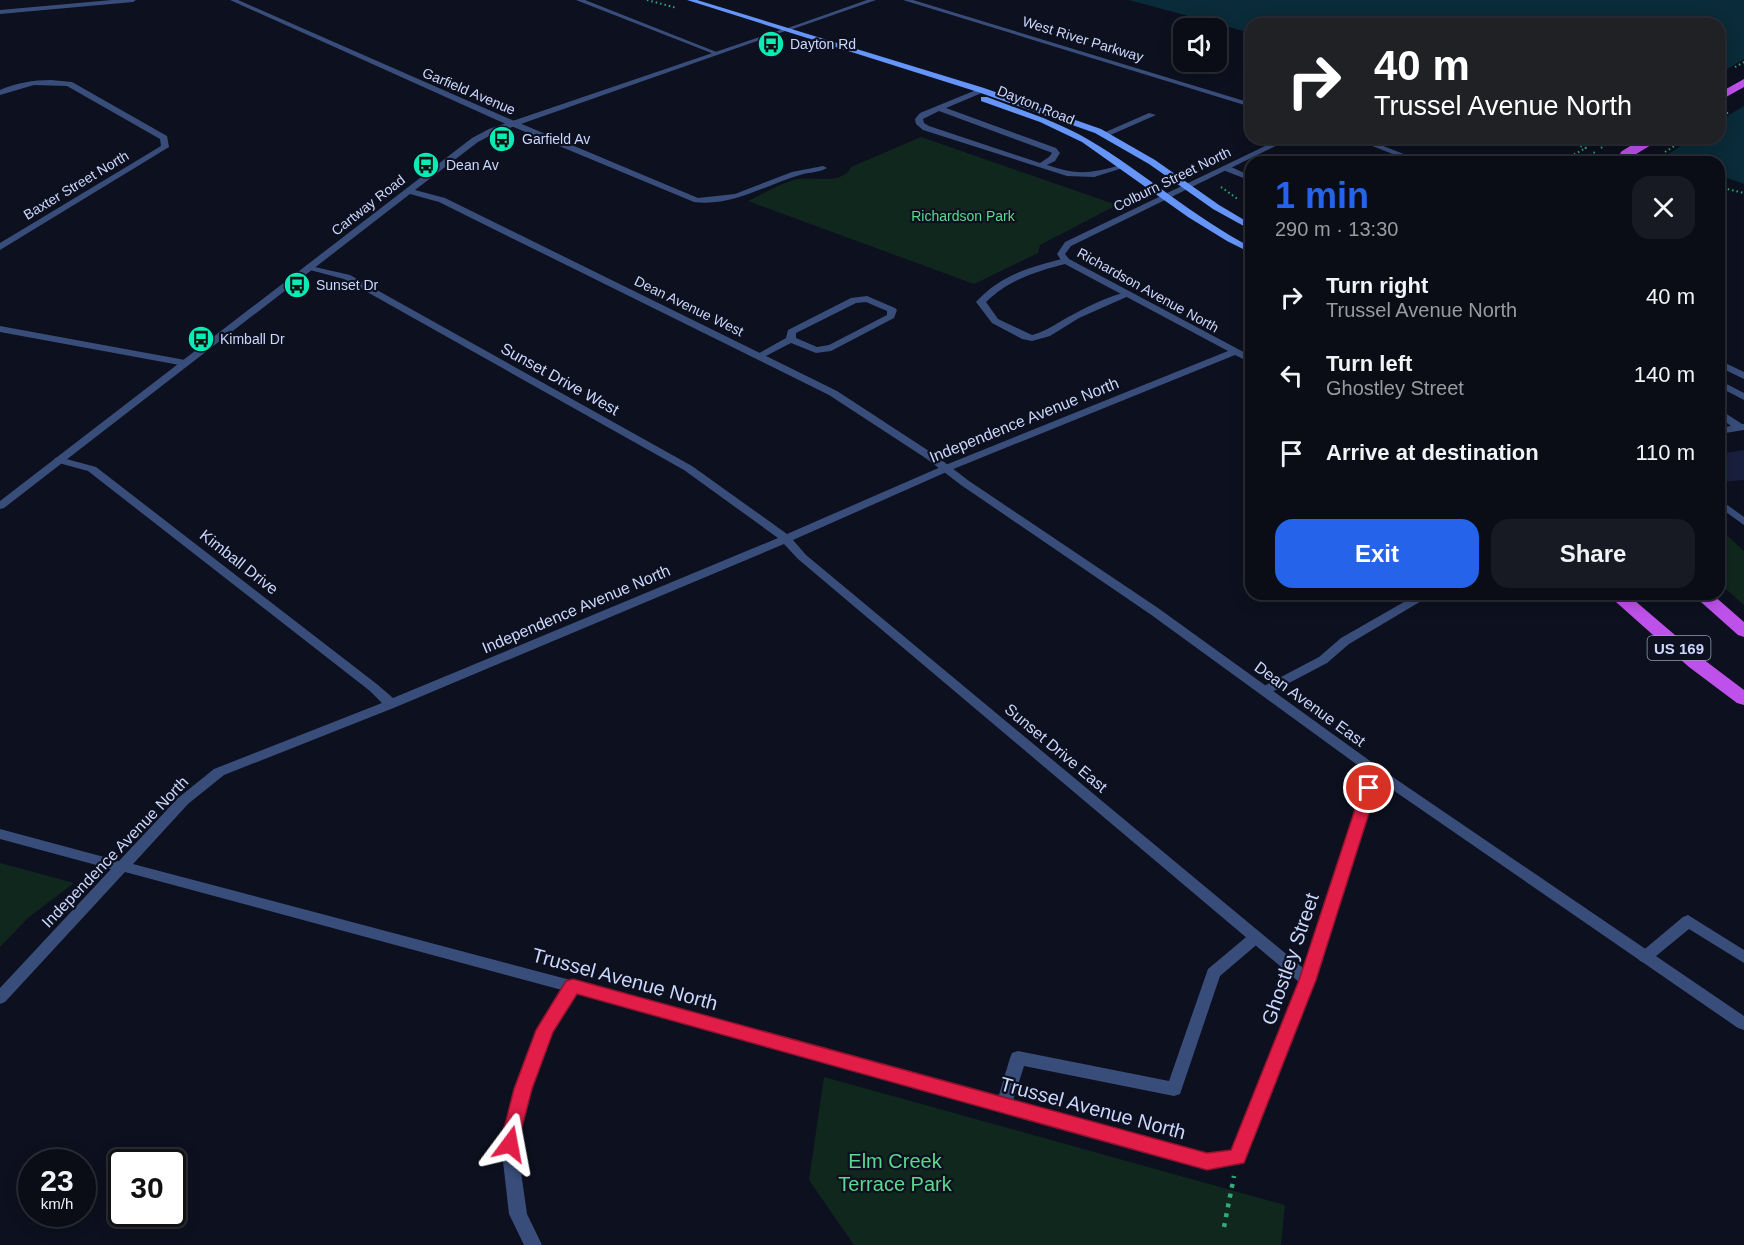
<!DOCTYPE html>
<html lang="en">
<head>
<meta charset="utf-8">
<style>
  :root { --surface:#0a0c16; --page:#181a23; --text:#f1f3f6; --muted:#999ba1; --line:#2a2c35; --accent:#2563eb }
  body { margin:0; font-family:Arial,sans-serif; background:var(--page); color:var(--text); height:100vh; display:flex; flex-direction:column; font-size:22px; white-space:nowrap }
  * { box-sizing:border-box; margin:0 }
  p { font-size:20px; color:var(--muted) }
  .icon { flex:none; width:33px; height:33px; fill:none; stroke:currentColor; stroke-width:2; stroke-linecap:round; stroke-linejoin:round }
  .map { position:relative; flex:1; overflow:hidden }
  .drawer { position:absolute; left:1245px; top:156px; width:480px; height:444px; display:flex; flex-direction:column; background:var(--surface); border-radius:18px; box-shadow:0 3px 15px #0003,0 0 0 2px var(--line) }
  .drawer>* { flex:none }
  .hud { position:absolute; left:1245px; top:18px; width:480px; height:126px; border-radius:18px; box-shadow:0 3px 15px #0003,0 0 0 2px var(--line); background:#202124; color:#fff; overflow:hidden }
  .tools { position:absolute; left:1173px; top:18px; display:grid; gap:12px }
  .tools a { display:grid; place-items:center; width:54px; height:54px; border-radius:12px; background:var(--surface); box-shadow:0 3px 15px #0003,0 0 0 2px var(--line); font-size:30px }
  .speed { position:absolute; left:18px; top:1149px; display:flex; gap:12px; font-size:30px; font-weight:700; text-align:center }
  .speed>* { display:grid; place-content:center; width:78px; height:78px; border-radius:50%; background:var(--surface); box-shadow:0 3px 15px #0003,0 0 0 2px var(--line); line-height:1 }
  .speed small { font-size:15px; font-weight:400 }
  .speed .limit { border:3px solid #111; border-radius:9px; background:#fff; color:#111 }
  .pin { position:absolute; display:grid; place-items:center; width:51px; height:51px; color:#fff; margin:-26px; border:3px solid #fff; border-radius:50%; box-shadow:0 2px 6px #0007 }
  .me { position:absolute; width:66px; margin:-33px; rotate:13deg; stroke-linejoin:round; filter:drop-shadow(0 0 4px #0008) }
  .turn { display:flex; align-items:center; gap:21px; height:126px; padding:0 30px; font-size:27px }
  .turn .icon { width:78px; height:78px; stroke-width:2.5 }
  .turn b { display:block; font-size:42px; line-height:51px }
  .round { display:grid; place-items:center; flex:none; width:63px; height:63px; border-radius:18px; background:var(--page) }
  .headline { display:flex; align-items:center; justify-content:space-between; height:102px; padding:0 30px }
  h1 { font-size:36px; font-weight:700; line-height:45px; color:var(--accent) }
  .cta { display:flex; gap:12px; margin-top:auto; padding:12px 30px }
  .cta a { flex:1; height:69px; border-radius:18px; background:var(--accent); color:#fff; font-size:24px; font-weight:700; line-height:69px; text-align:center }
  .cta a+a { background:var(--page); color:var(--text) }
  ul { padding:0; list-style:none }
  li { display:flex; align-items:center; gap:18px; height:78px; padding:0 30px }
  li div { flex:1 }
  li b { display:block; font-size:22px }
  li em { font-style:normal }
  .map>svg:first-child { display:block }
  .green { fill:#10271e }
  .water { fill:#0a2b39 }
  .pier { fill:#0d101e }
  .building { fill:#191f3e }
  .lines { fill:none; stroke-linecap:round; stroke-linejoin:round }
  .path-far1 { stroke:#31ab7a; stroke-width:2; stroke-dasharray:1.5 3; stroke-linecap:butt }
  .path { stroke:#31ab7a; stroke-width:4.5; stroke-dasharray:4 6; stroke-linecap:butt }
  .service { fill:#394d7b; fill-rule:evenodd }
  .minor { fill:#394d7b; fill-rule:evenodd }
  .tertiary { fill:#394d7b; fill-rule:evenodd }
  .secondary { fill:#6695f9; fill-rule:evenodd }
  .trunk { fill:#be51e9; fill-rule:evenodd }
  .path-bridge { stroke:#31ab7a; stroke-width:2; stroke-dasharray:1.5 3; stroke-linecap:butt }
  .trunk-bridge { stroke:#be51e9; stroke-width:10 }
  .route { fill:#e11d48; stroke:#92132f; stroke-width:1.5 }
  .labels { text-anchor:middle; dominant-baseline:central; stroke-width:4.5; stroke-linejoin:round; paint-order:stroke }
  .far-street-label { font-size:14px; fill:#cbd7fd; stroke:#0d101e }
  .far-poi-label { font-size:14px; fill:#cbd7fd; stroke:#0d101e; text-anchor:start }
  .far-park-label { font-size:14px; fill:#5bd98e; stroke:#0d101e }
  .shield { fill:#0d101e; stroke:#929bba; stroke-width:1.5 }
  .shield-label { font-size:15px; font-weight:bold; fill:#cbd7fd }
  .street-label { font-size:16px; fill:#cbd7fd; stroke:#0d101e }
  .near-street-label { font-size:20px; fill:#cbd7fd; stroke:#0d101e }
  .near-park-label { font-size:20px; fill:#5bd98e; stroke:#0d101e }
</style>
</head>
<body>
<div class="map">
<svg width="1744" height="1245" viewBox="0 0 1744 1245">
  <rect width="100%" height="100%" fill="#0d101e"/>
  <path class="green" d="M921,137l196,68 -77,40 -2,8 -64,31 -226,-83c15,-7 33,-18 49,-22 16,-3 45,7 54,-12z
    M1719,528l25,23v54l-25,-22z
    M0,863l74,20 -45,34 -29,30z
    M824,1077l461,128 -4,40h-427l-45,-65z"/>
  <path class="water" d="M1129,0h615v184l-25,-9v-13h-39l-72,-24h111v-114h-468v9z"/>
  <path class="pier" d="M1744,59v47l-25,15v-47z
    M1612,138h81l-32,21 -54,-18z"/>
  <path class="building" d="M1744,450v30l-25,2v-28z"/>
  <g class="lines">
    <path class="path-far1" d="M647,0l30,8
      M1735,67l9,-5
      M1719,118l10,-6
      M1587,138l22,7
      M1585,158l-12,-3 13,-7 -9,-3 12,-6
      M1653,159l8,3
      M1578,162l17,-10
      M1221,187l18,13
      M1719,187l25,6"/>
    <path class="path" d="M1224,1227l10,-51"/>
    <path class="service" d="M981,88l4,2 -1,2 -38,16 110,40 4,5 -5,8 -8,4c33,11 42,8 75,0l4,2 -32,10 -27,-1 -144,-46 -7,-6 -1,-5 5,-6zM939,111l111,41 2,1 -3,4 -9,6 -111,-37 -5,-3 -1,-4z
      M1149,113l7,2 -48,21 -7,-2z
      M1223,166h6l22,10v5l-28,-11z
      M1066,258l3,1v4c-32,8 -59,16 -83,39l12,17 34,16c16,-4 27,-14 42,-21 16,-9 34,-17 52,-22l5,3 -52,23 -29,18 -18,5 -10,-2 -30,-16 -16,-21c24,-27 57,-36 90,-44z
      M867,296l28,12 2,2 -3,8 -63,33 -15,2 -25,-10 -29,15 -3,1 -5,-3 32,-18 2,-8 63,-32zM866,302l21,9v4l-58,30 -12,2 -21,-9v-5l60,-30z
      M1719,409l23,15h2v6l-25,4v-6l12,-2 -12,-9z
      M1719,499l25,18v8l-25,-18z
      M1418,594h6l4,3 -79,47 -22,19 -59,31 -4,1 -6,-4 2,-3 59,-31 22,-19z
      M1688,915l56,35v13l-55,-34 -39,32 -5,2 -5,-2 -3,-4 3,-4 43,-36z
      M1256,931l5,2 2,4 -2,4 -41,35 -40,118 -6,2 -150,-30 -14,44 -6,2 -6,-2 -2,-5 14,-47 2,-5 6,-2 151,30 39,-112 43,-36z"/>
    <path class="minor" d="M230,0h8l267,117 193,81 37,-4 57,-22 31,-6 4,2c-8,5 -18,4 -27,7 -35,10 -68,32 -106,27l-195,-81z
      M576,0h9l134,53 -5,1z
      M867,0h9l-86,30 -5,-1z
      M903,0h10l338,103v4z
      M51,80l21,2 95,54 2,11 -169,103v-7l161,-97 -1,-7 -93,-53 -33,-1 -34,10v-5c16,-7 33,-10 51,-10z
      M1282,138h10l-221,108 -6,8 4,5 182,97v7l-16,-8 -284,115 -158,70 13,15 497,413 59,-180 12,-17h10l2,3 -11,15 -60,191 -71,182 -37,7 -631,-176 -24,39 -21,57 -14,55 10,70 15,31h-18l-15,-31 -8,-70 14,-55 22,-59 25,-40 -437,-118 -120,130 -5,2v-16l111,-119 -111,-30v-10l119,32 59,-63 36,-29 168,-66 -12,-12 -282,-220 -33,-9 -1,-2 1,-2 4,-1 37,10 282,218 15,13 385,-160 -94,-68 -340,-191 -38,-10v-4l44,10 342,191 95,68 156,-68 285,-115 -165,-88 -6,-9 8,-12zM784,544l14,15 501,423 -67,169 -25,4 -527,-146 -547,-145 55,-60 36,-29 172,-68z
      M1352,138h11l61,24h-11z
      M0,326l185,34 5,3 -5,3 -185,-34z"/>
    <path class="tertiary" d="M112,0h24l-3,2 -133,12v-4z
      M786,28l5,1 -296,104 -17,9 -63,48 30,8 392,193 98,64 34,26 189,127 226,163 360,245v14l-6,-2 -364,-251 -224,-163 -189,-129 -34,-26 -98,-64 -390,-193 -29,-8 -406,314 -4,1v-8l472,-363 17,-9z
      M1719,360l25,12v7l-25,-12z
      M1719,380l25,13v7l-25,-13z"/>
    <path class="secondary" d="M687,0h10l287,88 117,41 54,31 64,45 32,19v6l-38,-21 -64,-45 -54,-31 -117,-41z
      M981,97h6c34,13 70,24 102,43 56,33 104,77 162,107v6l-24,-12 -39,-24 -106,-75 -42,-20 -59,-21z"/>
    <path class="trunk" d="M1744,79v8l-25,14v-8z
      M1625,152l6,3c-8,8 -18,7 -28,7z
      M1607,594h20l76,65 41,31v15l-7,-2 -48,-36z
      M1692,594h20l32,28v15l-6,-2z"/>
    <path class="path-bridge" d="M1601,148l12,-8
      M1665,152l22,-14"/>
    <path class="trunk-bridge" d="M1625,155l28,-17"/>
  </g>
  <path class="route" d="M1369,782l6,2 2,4 -61,192 -72,183 -37,7 -630,-176 -24,38 -21,57 -16,61 -6,3 -7,-3 -3,-6 14,-55 22,-59 30,-49 7,-2 634,174 24,-3 68,-170 63,-192 2,-4z"/>
  <defs>
    <symbol id="bus-disc" viewBox="-11 -11 22 22"><circle r="9.5" fill="#09ecb5" stroke="#0d101e"/><path d="M-5-6H5V4H4V6H2V4H-2V6H-4V4H-5ZM-3.5-4V0h7V-4ZM-3.5 1.2v1.5H-2V1.2ZM2 1.2v1.5H3.5V1.2Z" fill="#111"/></symbol>
  </defs>
  <g fill-rule="evenodd">
    <use href="#bus-disc" x="756" y="29" width="30" height="30"/>
    <use href="#bus-disc" x="487" y="124" width="30" height="30"/>
    <use href="#bus-disc" x="411" y="150" width="30" height="30"/>
    <use href="#bus-disc" x="282" y="270" width="30" height="30"/>
    <use href="#bus-disc" x="186" y="324" width="30" height="30"/>
  </g>
  <g class="labels">
    <g class="far-street-label">
      <text transform="translate(1083 39) rotate(17)">West River Parkway</text>
      <text transform="translate(469 91) rotate(23)">Garfield Avenue</text>
      <text transform="translate(1036 105) rotate(22)">Dayton Road</text>
      <text transform="translate(1172 179) rotate(-26)">Colburn Street North</text>
      <text transform="translate(76 185) rotate(-31)">Baxter Street North</text>
      <text transform="translate(368 205) rotate(-38)">Cartway Road</text>
      <text transform="translate(1148 290) rotate(29)">Richardson Avenue North</text>
      <text transform="translate(689 306) rotate(26)">Dean Avenue West</text>
    </g>
    <g class="far-poi-label">
      <text x="790" y="44">Dayton Rd</text>
      <text x="522" y="139">Garfield Av</text>
      <text x="446" y="165">Dean Av</text>
      <text x="316" y="285">Sunset Dr</text>
      <text x="220" y="339">Kimball Dr</text>
    </g>
    <g class="far-park-label">
      <text x="963" y="216">Richardson Park</text>
    </g>
    <rect class="shield" x="1647.5" y="636" width="63" height="24" rx="4.5"/>
    <g class="shield-label">
      <text x="1679" y="648">US 169</text>
    </g>
    <g class="street-label">
      <text transform="translate(560 379) rotate(29)">Sunset Drive West</text>
      <text transform="translate(1024 420) rotate(-22)">Independence Avenue North</text>
      <text transform="translate(239 562) rotate(38)">Kimball Drive</text>
      <text transform="translate(576 609) rotate(-23)">Independence Avenue North</text>
      <text transform="translate(1310 704) rotate(36)">Dean Avenue East</text>
      <text transform="translate(1056 748) rotate(40)">Sunset Drive East</text>
      <text transform="translate(115 852) rotate(-46)">Independence Avenue North</text>
    </g>
    <g class="near-street-label">
      <text transform="translate(1290 959) rotate(-71)">Ghostley Street</text>
      <text transform="translate(625 979) rotate(15)">Trussel Avenue North</text>
      <text transform="translate(1093 1108) rotate(15)">Trussel Avenue North</text>
    </g>
    <g class="near-park-label">
      <text x="895" y="1161">Elm Creek<tspan x="895" dy="23">Terrace Park</tspan></text>
    </g>
  </g>
</svg>
<div class="tools">
<a><svg class="icon" aria-label="sound" viewBox="0 0 24 24"><path d="M4 9h4l5-4v14l-5-4H4zM17 9q2 3 0 6"/></svg></a>
</div>
<div class="speed"><div>23<small>km/h</small></div><div class="limit">30</div></div>
<div class="pin" style="left:1369px;top:788px;background:#d93025"><svg class="icon" aria-label="arrive" viewBox="0 0 24 24"><path d="M6 21V4h12l-3 4 3 4H6"/></svg></div>
<svg class="me" style="left:510px;top:1144px" viewBox="-20 -20 40 40"><path d="M0-17L14 15 0 8-14 15z" fill="#e11d48" stroke="#fff" stroke-width="4"/></svg>
<div class="hud">
<div class="turn"><svg class="icon" aria-label="right" viewBox="0 0 24 24"><path d="M7 20v-9h11M14 6l5 5-5 5"/></svg><div><b>40 m</b>Trussel Avenue North</div></div>
</div>
<section class="drawer">
<div class="headline"><div><h1>1 min</h1><p>290 m · 13:30</p></div><a class="round"><svg class="icon" aria-label="close" viewBox="0 0 24 24"><path d="M6 6l12 12M18 6L6 18"/></svg></a></div>
<ul>
<li><svg class="icon" aria-label="right" viewBox="0 0 24 24"><path d="M7 20v-9h11M14 6l5 5-5 5"/></svg><div><b>Turn right</b><p>Trussel Avenue North</p></div><em>40 m</em></li>
<li><svg class="icon" aria-label="left" viewBox="0 0 24 24"><path d="M17 20v-9H6M10 6l-5 5 5 5"/></svg><div><b>Turn left</b><p>Ghostley Street</p></div><em>140 m</em></li>
<li><svg class="icon" aria-label="arrive" viewBox="0 0 24 24"><path d="M6 21V4h12l-3 4 3 4H6"/></svg><div><b>Arrive at destination</b></div><em>110 m</em></li>
</ul>
<div class="cta"><a>Exit</a><a>Share</a></div>
</section>
</div>
</body>
</html>
